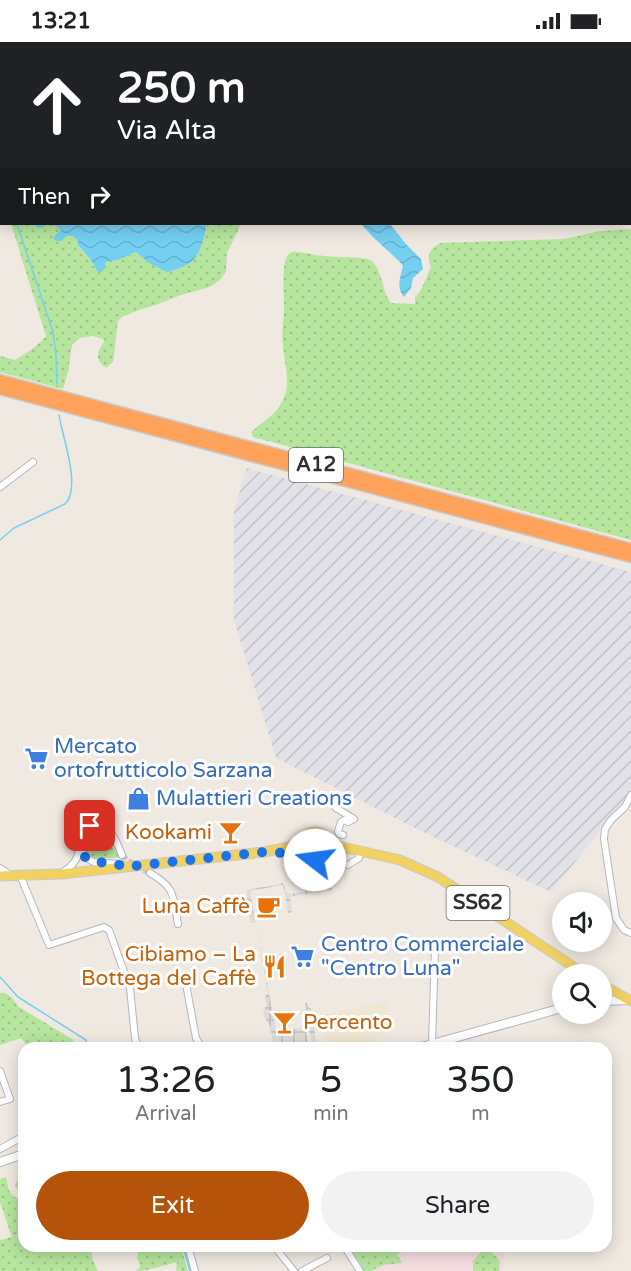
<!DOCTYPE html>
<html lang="en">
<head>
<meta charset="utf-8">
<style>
  :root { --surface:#fff; --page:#f2f2f2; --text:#202124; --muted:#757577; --accent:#b45309 }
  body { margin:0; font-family:"Varela Round",sans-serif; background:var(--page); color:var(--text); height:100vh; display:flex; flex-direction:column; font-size:22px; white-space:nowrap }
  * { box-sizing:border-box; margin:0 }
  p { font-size:20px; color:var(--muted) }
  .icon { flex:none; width:33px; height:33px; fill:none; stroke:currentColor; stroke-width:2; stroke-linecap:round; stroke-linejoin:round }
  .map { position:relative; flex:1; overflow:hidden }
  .sheet { position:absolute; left:18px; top:1000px; width:594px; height:210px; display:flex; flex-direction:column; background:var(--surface); border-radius:18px; box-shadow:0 3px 15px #0003 }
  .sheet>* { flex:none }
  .banner { position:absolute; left:0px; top:0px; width:632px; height:183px; box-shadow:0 3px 15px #0003; background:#202124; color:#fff; overflow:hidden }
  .controls { position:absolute; left:552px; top:850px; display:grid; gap:12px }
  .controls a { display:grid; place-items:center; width:60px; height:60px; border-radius:50%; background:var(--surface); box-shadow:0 3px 15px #0003; font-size:30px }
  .pin { position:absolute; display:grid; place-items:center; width:51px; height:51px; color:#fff; margin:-26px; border-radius:12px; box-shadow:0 3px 9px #0006 }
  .me { position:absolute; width:66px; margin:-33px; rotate:285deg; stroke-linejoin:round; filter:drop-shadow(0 0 4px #0008) }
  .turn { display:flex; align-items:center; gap:21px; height:126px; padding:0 18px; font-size:27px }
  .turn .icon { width:78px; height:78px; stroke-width:2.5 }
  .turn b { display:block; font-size:42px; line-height:51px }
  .then { display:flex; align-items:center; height:57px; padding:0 18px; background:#0003; gap:12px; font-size:22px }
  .eta { display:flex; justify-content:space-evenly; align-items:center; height:102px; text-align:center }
  .eta b { font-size:36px; font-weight:600; line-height:42px }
  .primary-button { display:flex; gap:12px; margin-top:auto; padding:12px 18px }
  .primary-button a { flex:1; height:69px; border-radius:36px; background:var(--accent); color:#fff; font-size:24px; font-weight:600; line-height:69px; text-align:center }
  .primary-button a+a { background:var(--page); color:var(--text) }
  .status { display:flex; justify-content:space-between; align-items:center; height:42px; padding:0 30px; background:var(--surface); direction:ltr }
  .status svg { height:16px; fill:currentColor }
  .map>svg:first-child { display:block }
  .industrial { fill:url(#industrial-furrows) }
  .education { fill:#f0e6d1 }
  .medical { fill:#f5dfe0 }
  .grass { fill:url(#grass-dots) }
  .plaza { fill:url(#plaza-grid) }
  .water { fill:url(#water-waves) }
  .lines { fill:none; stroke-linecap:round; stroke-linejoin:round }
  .stream { stroke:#75cff0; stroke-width:1.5 }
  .street-tunnel { stroke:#c8c4bd; stroke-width:6; stroke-dasharray:6 3; stroke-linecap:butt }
  .street-casing { stroke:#b4b7c1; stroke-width:8 }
  .secondary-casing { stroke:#b4b7c1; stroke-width:10 }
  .primary-casing { stroke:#c9c9c9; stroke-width:11 }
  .highway-casing { stroke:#c9c9c9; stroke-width:13 }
  .street { stroke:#fff; stroke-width:6 }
  .secondary { stroke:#fff; stroke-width:8 }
  .primary { stroke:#f2d163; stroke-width:9 }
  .highway { stroke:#ffa35c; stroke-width:10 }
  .route { stroke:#1a73e8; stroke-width:10; stroke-dasharray:0 18 }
  .labels { text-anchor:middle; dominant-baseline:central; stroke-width:6; stroke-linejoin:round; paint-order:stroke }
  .shield { fill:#fff; stroke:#6d6d6d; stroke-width:1.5 }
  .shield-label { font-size:20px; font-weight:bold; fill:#2e2e2e }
  .shop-label { font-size:21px; fill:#366cbe; stroke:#fff; text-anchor:start }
  .food-label { font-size:21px; fill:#c56008; stroke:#fff; text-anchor:end }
</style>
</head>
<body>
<div class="status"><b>13:21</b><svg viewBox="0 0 49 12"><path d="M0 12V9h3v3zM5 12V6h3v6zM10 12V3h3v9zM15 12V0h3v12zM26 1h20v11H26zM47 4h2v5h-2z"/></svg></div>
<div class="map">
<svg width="631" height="1229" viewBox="0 0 631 1229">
  <defs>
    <pattern id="industrial-furrows" width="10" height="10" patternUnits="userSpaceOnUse" patternTransform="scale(1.5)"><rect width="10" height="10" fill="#e3e1e8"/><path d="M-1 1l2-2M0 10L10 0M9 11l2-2" fill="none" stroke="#c3c1c7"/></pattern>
    <pattern id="grass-dots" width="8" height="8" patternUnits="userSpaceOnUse" patternTransform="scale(1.5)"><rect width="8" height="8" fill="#b6e59e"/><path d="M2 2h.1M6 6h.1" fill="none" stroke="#9dc588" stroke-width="1.8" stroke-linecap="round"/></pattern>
    <pattern id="plaza-grid" width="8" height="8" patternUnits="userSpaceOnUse" patternTransform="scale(1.5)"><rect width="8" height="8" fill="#dfdcd8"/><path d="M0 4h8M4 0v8" fill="none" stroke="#c0bdba"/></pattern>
    <pattern id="water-waves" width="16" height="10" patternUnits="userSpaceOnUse" patternTransform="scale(1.5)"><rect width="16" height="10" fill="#75cff0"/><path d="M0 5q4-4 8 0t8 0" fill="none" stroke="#66b2ce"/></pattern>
  </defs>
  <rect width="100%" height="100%" fill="#efe9e1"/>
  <path class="industrial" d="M247,426l384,104v217l-7,12 -73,91 -126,-59 -149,-75 -42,-138v-110z"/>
  <path class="education" d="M387,959l1,18 -3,15 -13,4 1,10h-44l-6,-33z"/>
  <path class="medical" d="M350,1205h154v16l-2,8h-137z"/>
  <path class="grass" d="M410,0h221v38l-1,-36h-212z
    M11,182h42l8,6 -7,8 19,-2 5,5v5l15,17 24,-3 19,-8 13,11 57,-30 1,-9h34l-14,29 -1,19 -6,8 -10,7 -29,8 -25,10 -17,5 -17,7 -4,4 -5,41 -7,6c-11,-9 -10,-15 -2,-26l-1,-3 -11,-3 -12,2 -8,7 -3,20v4l-6,20 -63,-17v-16l15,4c10,-6 24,-15 31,-24z
    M631,187v311l-378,-103 -2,-5c13,-11 29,-20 34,-37 5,-16 -1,-34 -2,-50 -2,-12 1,-25 1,-37 0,-15 -2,-31 1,-46 1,-4 3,-9 8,-10 4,-1 25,4 32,4 15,2 31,0 46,4 13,13 10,29 20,43l24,1v-7l6,-7 10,-23c-5,-11 -1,-18 9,-24l124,-4 36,-8z
    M97,787c17,5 14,16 23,29h-26l-7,-6 -3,-13 7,-8z
    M0,951l7,1 5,4 7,9 53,32 6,9h-49l-8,-10 -21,7z
    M24,1128v76l67,1 2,14 5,10h-98v-31l12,-3 -12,-35v-23l6,-2c2,8 2,19 12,21l2,-2v-5l-5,-5 5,-12z
    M131,1205h50l7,24h-11l-1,-2 1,-7c-12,3 -30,9 -41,9l4,-4v-3l-3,-5 1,-5 -2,-7z
    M350,1205h53l-6,9 3,2 2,5 -19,2 -12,6h-6z
    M467,1205h20l13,14 -1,10h-26v-10l9,-10 -4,-4 -5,5z"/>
  <path class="plaza" d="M284,841l2,8 4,3 33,-6 1,2 8,-2v2l-42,7 2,15 -4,1 -5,-28 -33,6 26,140 12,-1 4,2 2,-3 15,-3 -4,-23h3l1,5h2l6,40h-4l-4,-18 -3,1 3,17h-27l-1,-2 -7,2 -4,-22 -7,-11 3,-10 -1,-9 3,-2 -12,-71h-5l-1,-6 -5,-4 -1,-5 3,-8v-10z"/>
  <path class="water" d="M40,0h370l8,1 -376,1z
    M35,182h172c-2,11 -7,32 -17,39 -6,4 -16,7 -23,9l-18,-9 -13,-11 -19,8 -11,2 -2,7 -3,3 -4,-1 -4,-8 -15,-18v-4l-5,-5h-6l-6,5h-5l-3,-3 8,-8c-6,-6 -13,-8 -19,-2l-5,-1z
    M361,182h29l16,20 15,15 2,10 -10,9 -2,10 -7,9c-8,-10 -4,-19 -1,-31l-4,-5 -25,-23z"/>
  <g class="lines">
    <path class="stream" d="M30,2l4,-2
      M0,13l2,-1
      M0,130l2,5
      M17,182l36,108 3,23 1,29
      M0,498l14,-12 51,-24c17,-16 -3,-68 -6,-89
      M0,935l18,20 68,43 1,8
      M183,1204l7,25"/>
    <path class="street-tunnel" d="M122,813l4,5 24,13"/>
    <defs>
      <path id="street" d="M0,445l33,-25
        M631,753l-6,12 -14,13 -6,9 -1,10 12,79 8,12 7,3
        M336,766l18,11 -6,3 -3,-2 -4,2 -3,9 1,3 4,1
        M80,805c12,25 23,11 44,19
        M348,823l11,-7 2,-8
        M0,826l12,8
        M63,830c8,-5 15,-12 16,-22 1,-4 0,-10 2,-14 1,-4 6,-8 10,-10 18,-7 26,17 31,29
        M150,831c26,15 23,23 28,51
        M20,833l29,70 55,-18 5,3 21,58 5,50 3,10
        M186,942l10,54 6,10
        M432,1002l3,-96
        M0,1029l10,28 -10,3
        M0,1107l24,-13
        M188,1204l7,25
        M274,1204l20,25
        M344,1204l16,25
        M302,1229l25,-13"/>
      <path id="secondary" d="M602,953l1,-9
        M602,959l28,-1
        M418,1006l144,-40
        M0,1120l24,-8"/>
      <path id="primary" d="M301 804a14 14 0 1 1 28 0a14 14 0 1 1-28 0Z
        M329,802l71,16 38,17 148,98
        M0,834l61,-2 203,-22 25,-5 14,-8
        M602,943l29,16"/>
      <path id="highway" d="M0,338l631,169
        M0,347l631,168"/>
    </defs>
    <use href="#street" class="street-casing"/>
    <use href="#secondary" class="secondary-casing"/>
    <use href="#primary" class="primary-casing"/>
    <use href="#highway" class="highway-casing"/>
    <use href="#street" class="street"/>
    <use href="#secondary" class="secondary"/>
    <use href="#primary" class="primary"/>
    <use href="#highway" class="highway"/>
  </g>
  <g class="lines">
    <path class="route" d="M90,784l-5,4 -5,8v8l5,11 8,5 22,1 9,4 140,-15 37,2c5,1 8,5 14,6"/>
  </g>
  <defs>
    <symbol id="supermarket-bare" viewBox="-9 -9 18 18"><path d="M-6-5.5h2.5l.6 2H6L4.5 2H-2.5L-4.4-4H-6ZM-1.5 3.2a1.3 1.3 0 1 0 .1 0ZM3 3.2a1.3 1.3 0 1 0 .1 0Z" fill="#3f7fe0" stroke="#fff" stroke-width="2.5" paint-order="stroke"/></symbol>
    <symbol id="shop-bare" viewBox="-9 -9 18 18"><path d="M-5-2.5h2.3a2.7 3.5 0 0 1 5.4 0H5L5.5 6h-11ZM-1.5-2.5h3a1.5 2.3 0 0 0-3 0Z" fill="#3f7fe0" stroke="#fff" stroke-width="2.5" paint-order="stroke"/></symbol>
    <symbol id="bar-bare" viewBox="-9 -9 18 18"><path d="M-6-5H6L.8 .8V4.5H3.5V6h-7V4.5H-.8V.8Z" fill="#e8710a" stroke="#fff" stroke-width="2.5" paint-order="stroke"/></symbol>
    <symbol id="cafe-bare" viewBox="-9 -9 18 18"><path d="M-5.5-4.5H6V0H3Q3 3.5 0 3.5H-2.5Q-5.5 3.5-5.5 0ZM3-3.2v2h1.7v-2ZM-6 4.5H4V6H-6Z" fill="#e8710a" stroke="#fff" stroke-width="2.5" paint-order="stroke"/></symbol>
    <symbol id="restaurant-bare" viewBox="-9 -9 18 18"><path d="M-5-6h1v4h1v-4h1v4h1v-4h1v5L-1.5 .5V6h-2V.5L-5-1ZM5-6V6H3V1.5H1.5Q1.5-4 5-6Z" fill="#e8710a" stroke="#fff" stroke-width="2.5" paint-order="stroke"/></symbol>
  </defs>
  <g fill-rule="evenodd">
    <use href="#supermarket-bare" x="20" y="700" width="33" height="33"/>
    <use href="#shop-bare" x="122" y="740" width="33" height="33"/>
    <use href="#bar-bare" x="214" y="774" width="33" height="33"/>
    <use href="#cafe-bare" x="252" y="848" width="33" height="33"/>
    <use href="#supermarket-bare" x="286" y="898" width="33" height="33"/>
    <use href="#restaurant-bare" x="258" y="908" width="33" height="33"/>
    <use href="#bar-bare" x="268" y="964" width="33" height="33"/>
  </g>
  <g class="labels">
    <g class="shield">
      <rect x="289" y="406" width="54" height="34" rx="4.5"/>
      <rect x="446.5" y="844" width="63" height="34" rx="4.5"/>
    </g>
    <g class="shield-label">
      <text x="316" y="423">A12</text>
      <text x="478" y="861">SS62</text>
    </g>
    <g class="shop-label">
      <text x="54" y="704">Mercato<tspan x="54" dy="24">ortofrutticolo Sarzana</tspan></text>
      <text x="156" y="756">Mulattieri Creations</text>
      <text x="321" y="902">Centro Commerciale<tspan x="321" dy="24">"Centro Luna"</tspan></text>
    </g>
    <g class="food-label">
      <text x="212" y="790">Kookami</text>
      <text x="250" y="864">Luna Caffè</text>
      <text x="256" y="912">Cibiamo – La<tspan x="256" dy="24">Bottega del Caffè</tspan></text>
      <text x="303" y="980" text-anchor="start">Percento</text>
    </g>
  </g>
</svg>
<div class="controls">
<a><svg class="icon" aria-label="sound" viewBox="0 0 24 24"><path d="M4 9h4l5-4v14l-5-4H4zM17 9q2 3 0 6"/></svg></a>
<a><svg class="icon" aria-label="search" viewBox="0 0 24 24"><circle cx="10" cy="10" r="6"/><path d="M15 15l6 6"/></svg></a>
</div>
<div class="pin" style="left:90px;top:784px;background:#d93025"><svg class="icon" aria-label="arrive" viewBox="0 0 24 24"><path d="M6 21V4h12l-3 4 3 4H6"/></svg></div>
<svg class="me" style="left:315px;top:818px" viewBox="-20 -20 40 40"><circle r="19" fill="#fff"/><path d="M0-13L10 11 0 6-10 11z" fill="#1a73e8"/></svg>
<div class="banner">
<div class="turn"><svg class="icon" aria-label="ahead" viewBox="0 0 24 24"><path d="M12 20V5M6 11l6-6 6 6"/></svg><div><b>250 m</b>Via Alta</div></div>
<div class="then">Then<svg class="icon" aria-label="right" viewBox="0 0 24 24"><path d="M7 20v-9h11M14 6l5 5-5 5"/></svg></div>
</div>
<section class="sheet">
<div class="eta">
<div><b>13:26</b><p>Arrival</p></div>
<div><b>5</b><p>min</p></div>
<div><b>350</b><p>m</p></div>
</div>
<div class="primary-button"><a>Exit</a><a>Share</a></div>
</section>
</div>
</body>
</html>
